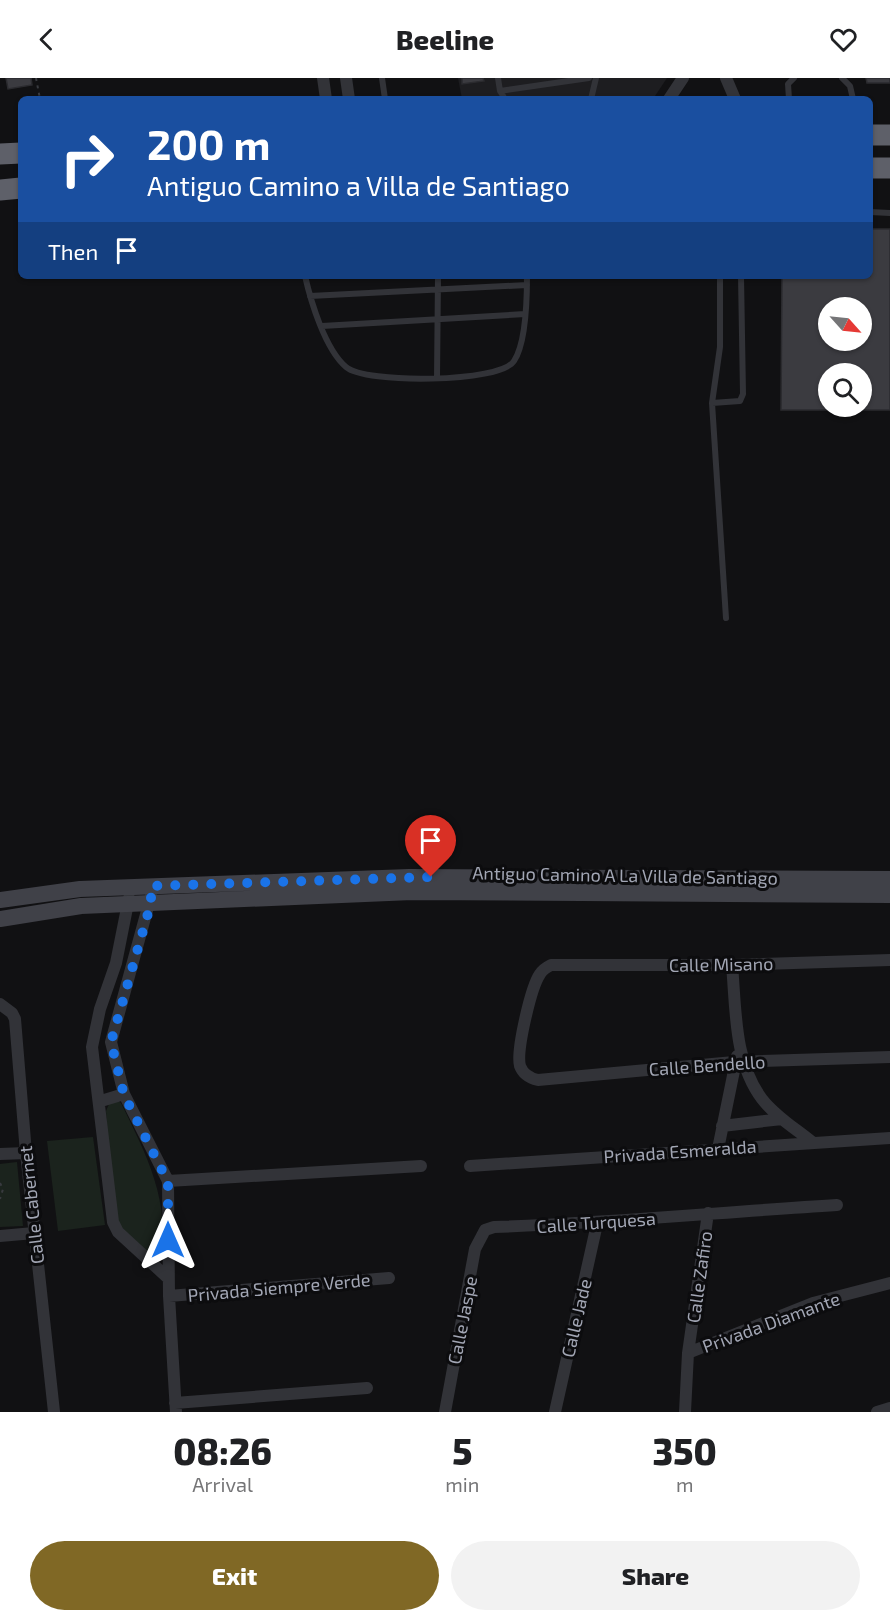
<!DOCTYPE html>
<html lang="en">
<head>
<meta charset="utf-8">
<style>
  :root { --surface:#fff; --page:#f2f2f2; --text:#202124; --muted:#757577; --accent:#806825 }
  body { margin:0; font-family:"Exo 2",sans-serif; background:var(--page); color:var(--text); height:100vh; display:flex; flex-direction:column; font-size:22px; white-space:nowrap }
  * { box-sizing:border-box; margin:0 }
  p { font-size:20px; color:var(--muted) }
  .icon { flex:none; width:33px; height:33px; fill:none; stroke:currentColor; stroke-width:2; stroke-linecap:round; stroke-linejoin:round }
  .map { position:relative; height:1334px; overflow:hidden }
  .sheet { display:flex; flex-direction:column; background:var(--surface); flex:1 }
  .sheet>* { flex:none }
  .guide { position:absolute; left:18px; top:18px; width:855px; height:183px; border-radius:9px; box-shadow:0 2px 4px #0004; background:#1a4fa0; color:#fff; overflow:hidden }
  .needle { width:39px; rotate:117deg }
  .buttons { position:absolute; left:818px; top:219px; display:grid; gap:12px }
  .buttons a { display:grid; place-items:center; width:54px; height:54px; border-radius:50%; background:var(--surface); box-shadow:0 2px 4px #0004; font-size:30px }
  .pin { position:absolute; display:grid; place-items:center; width:51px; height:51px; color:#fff; margin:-62px -26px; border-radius:50% 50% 50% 0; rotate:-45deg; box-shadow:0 0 6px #0007 }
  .pin .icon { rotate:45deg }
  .me { position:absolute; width:66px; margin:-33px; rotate:0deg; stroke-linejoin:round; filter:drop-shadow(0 0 4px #0008) }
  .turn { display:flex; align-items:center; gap:21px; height:126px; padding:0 30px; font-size:27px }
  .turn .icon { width:78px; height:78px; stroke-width:2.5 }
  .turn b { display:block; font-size:42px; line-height:51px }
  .then { display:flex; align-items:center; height:57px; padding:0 30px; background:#0003; gap:12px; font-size:22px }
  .eta { display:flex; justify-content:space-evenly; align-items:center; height:102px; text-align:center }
  .eta b { font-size:36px; font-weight:800; line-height:42px }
  .cta { display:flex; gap:12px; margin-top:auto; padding:12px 30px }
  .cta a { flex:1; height:69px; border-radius:36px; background:var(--accent); color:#fff; font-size:24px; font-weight:800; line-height:69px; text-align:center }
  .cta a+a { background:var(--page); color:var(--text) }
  header { display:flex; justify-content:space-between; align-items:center; height:78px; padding:0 30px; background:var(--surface); font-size:27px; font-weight:800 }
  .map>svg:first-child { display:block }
  .built { fill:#1d1d20 }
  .green { fill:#1b231d }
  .building { fill:#3b3b40; stroke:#2b2b2f; stroke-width:1.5; fill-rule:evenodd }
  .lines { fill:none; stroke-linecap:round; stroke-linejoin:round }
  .path { stroke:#383a3f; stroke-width:2; stroke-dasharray:3 4.5; stroke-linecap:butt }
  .lane { stroke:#323338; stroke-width:6 }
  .street { stroke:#323338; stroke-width:12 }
  .secondary { stroke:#404148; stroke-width:16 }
  .highway { stroke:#5e6069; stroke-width:21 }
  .route { stroke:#1a73e8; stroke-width:10; stroke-dasharray:0 18 }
  .labels { text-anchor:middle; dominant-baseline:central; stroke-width:6; stroke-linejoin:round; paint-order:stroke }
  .street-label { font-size:18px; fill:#a2a6b4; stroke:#0c0c0e }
</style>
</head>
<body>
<header><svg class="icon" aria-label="back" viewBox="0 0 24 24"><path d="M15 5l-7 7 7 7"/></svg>Beeline<svg class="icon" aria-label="heart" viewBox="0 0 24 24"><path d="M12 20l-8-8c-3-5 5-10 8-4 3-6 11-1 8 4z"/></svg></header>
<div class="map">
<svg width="890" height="1334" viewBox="0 0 890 1334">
  <rect width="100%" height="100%" fill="#111113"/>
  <path class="built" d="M458,0h209l-14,21h-191z"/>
  <path class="green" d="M118,1023l3,2c25,51 52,101 38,161 -14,-13 -30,-24 -40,-40 -11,-20 -11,-88 -13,-113l3,-7z
    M93,1059l12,88 -47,6 -11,-90z
    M17,1084l6,64 -23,1v-63z"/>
  <path class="building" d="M6,0h25l1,7 -24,4z
    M462,0h21l1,3 -22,3z
    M866,0h24v5h-23z
    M870,151h20v181h-109l1,-134h88zM828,230h33v32h-33zM828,296h33v32h-33z"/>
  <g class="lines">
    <path class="path" d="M36,0l4,21
      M0,1105l3,6 -3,10"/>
    <path class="lane" d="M382,0l3,21
      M498,0l2,13 5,8
      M842,0l8,8 3,13
      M500,13l89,-13
      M591,21l5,-21
      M789,21l-1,-15 6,-6
      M870,134l20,1
      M305,198c6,26 20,73 41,91 19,17 154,16 168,-6 12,-18 13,-63 13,-85
      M720,198v71l-8,56 28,-2 3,-7 -2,-118
      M310,218l217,-11
      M322,248l203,-12
      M437,300l1,-102
      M712,325l14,215"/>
    <path class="street" d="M323,0l3,21
      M346,0l3,21
      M726,0l9,21
      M669,21l14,-21
      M151,818l-40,146 13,52 44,87 1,115 7,116
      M129,820l-13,65 -16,46 -8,38 21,175 5,10 50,46
      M890,882l-158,5h-181c-4,2 -8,4 -11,9 -9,13 -24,77 -20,92 3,8 9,12 18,14l196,-18 156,-5
      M732,887c4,45 2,97 30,134 14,18 33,29 50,43
      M0,926l12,9 3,6 11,134 28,259
      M101,1023l23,-7
      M722,1048l60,-7
      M718,1071l19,-93
      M0,1076l26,-1
      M470,1088l420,-28
      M168,1103l253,-15
      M0,1158l34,-3
      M169,1218l220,-18
      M688,1275l125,-50 77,-20
      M175,1325l192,-15
      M445,1334l30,-163 10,-19 9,-3c115,-4 229,-15 343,-22
      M555,1334l42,-188
      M685,1334l3,-59 20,-140
      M877,1334l13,-4"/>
    <path class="secondary" d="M0,822l80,-11 329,-12 481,2
      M0,841l81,-13 331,-14 478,3"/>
    <path class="highway" d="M870,57h20
      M0,76l21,-1
      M870,90h20
      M0,112l21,-2"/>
  </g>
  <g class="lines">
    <path class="route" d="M168,1162v-58l-44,-87 -13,-53 40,-139v-17l280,-9"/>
  </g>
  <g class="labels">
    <g class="street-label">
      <text transform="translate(625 797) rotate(1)">Antiguo Camino A La Villa de Santiago</text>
      <text transform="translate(721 886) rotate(-1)">Calle Misano</text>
      <text transform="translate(707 987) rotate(-4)">Calle Bendello</text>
      <text transform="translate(680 1073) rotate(-4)">Privada Esmeralda</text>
      <text transform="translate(31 1127) rotate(-96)">Calle Cabernet</text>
      <text transform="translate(596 1144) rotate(-4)">Calle Turquesa</text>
      <text transform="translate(699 1199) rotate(-82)">Calle Zafiro</text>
      <text transform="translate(279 1209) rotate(-5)">Privada Siempre Verde</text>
      <text transform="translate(576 1240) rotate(-77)">Calle Jade</text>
      <text transform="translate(462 1242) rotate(-79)">Calle Jaspe</text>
      <text transform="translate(771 1244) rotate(-20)">Privada Diamante</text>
    </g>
  </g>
</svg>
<div class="buttons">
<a><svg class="needle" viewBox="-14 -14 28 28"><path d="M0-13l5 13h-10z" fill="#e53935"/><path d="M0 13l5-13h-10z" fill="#757577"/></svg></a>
<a><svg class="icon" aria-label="search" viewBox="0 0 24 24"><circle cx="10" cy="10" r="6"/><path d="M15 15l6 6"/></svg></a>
</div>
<div class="pin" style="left:431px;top:799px;background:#d93025"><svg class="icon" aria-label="arrive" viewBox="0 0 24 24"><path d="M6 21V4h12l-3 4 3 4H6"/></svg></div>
<svg class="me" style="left:168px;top:1162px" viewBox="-20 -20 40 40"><path d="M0-17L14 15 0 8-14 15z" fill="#1a73e8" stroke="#fff" stroke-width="4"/></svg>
<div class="guide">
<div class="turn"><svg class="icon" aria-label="right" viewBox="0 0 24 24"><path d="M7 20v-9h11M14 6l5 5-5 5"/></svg><div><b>200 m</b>Antiguo Camino a Villa de Santiago</div></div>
<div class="then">Then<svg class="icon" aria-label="arrive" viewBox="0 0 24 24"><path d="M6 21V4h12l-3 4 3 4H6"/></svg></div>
</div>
</div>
<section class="sheet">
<div class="eta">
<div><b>08:26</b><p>Arrival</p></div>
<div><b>5</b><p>min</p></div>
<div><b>350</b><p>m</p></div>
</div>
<div class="cta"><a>Exit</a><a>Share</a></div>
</section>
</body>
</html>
